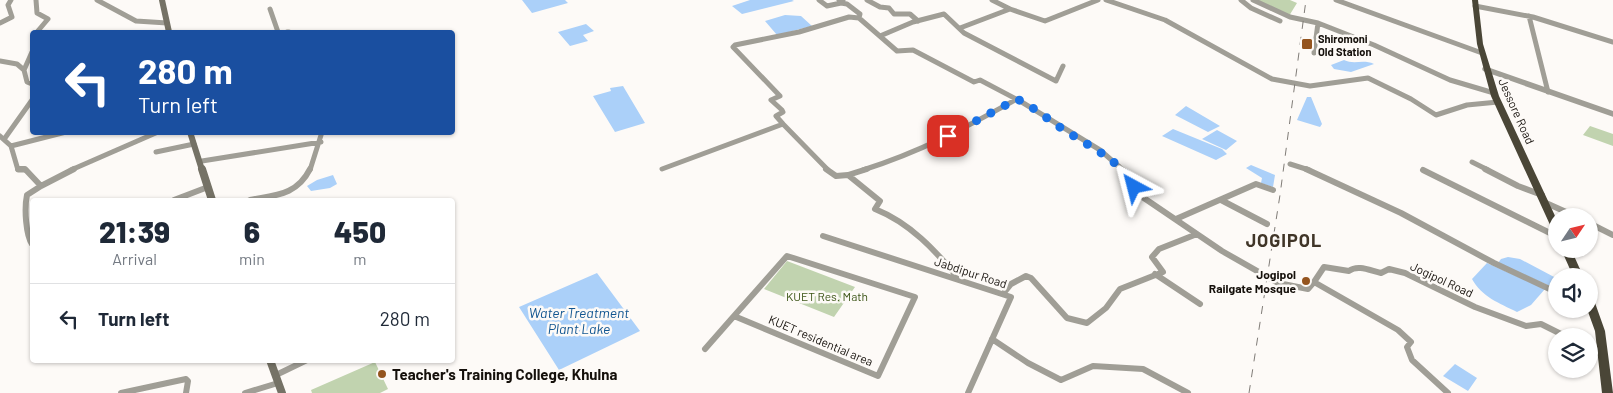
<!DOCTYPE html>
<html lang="en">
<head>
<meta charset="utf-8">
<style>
  :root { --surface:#fff; --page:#f2f2f3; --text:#1f2937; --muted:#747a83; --line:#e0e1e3 }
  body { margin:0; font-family:Barlow,sans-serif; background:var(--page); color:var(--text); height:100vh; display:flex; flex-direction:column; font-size:19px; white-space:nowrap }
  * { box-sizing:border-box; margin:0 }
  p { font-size:16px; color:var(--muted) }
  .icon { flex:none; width:28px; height:28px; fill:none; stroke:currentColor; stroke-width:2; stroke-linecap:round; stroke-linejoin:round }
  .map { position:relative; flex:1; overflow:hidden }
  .details { position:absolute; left:30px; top:198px; width:425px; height:165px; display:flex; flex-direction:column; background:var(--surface); border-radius:5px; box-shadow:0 1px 4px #0004 }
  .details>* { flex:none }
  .guide { position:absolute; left:30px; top:30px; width:425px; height:105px; border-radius:5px; box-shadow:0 1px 4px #0004; background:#1a4fa0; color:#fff; overflow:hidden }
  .needle { width:32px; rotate:55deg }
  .fabs { position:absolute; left:1548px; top:208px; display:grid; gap:10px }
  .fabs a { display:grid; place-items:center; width:50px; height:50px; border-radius:50%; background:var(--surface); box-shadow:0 1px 4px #0004; font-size:25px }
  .pin { position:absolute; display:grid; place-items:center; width:42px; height:42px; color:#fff; margin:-21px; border-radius:10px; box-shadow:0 2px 8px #0006 }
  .me { position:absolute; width:55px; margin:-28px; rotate:322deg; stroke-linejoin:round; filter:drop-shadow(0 0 4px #0008) }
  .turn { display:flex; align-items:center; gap:18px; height:105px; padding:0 25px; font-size:22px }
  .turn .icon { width:65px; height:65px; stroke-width:2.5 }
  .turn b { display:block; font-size:35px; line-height:42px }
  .eta { display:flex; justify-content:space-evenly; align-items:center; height:85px; text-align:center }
  .eta b { font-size:30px; font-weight:800; line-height:35px }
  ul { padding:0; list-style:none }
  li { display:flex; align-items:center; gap:15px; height:70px; padding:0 25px; border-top:1px solid var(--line) }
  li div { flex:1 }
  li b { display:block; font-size:19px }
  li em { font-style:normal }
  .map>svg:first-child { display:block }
  .green { fill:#c1d3af }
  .water { fill:#abd0f9 }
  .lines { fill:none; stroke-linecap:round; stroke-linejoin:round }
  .minor-far1 { stroke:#a09e96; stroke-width:5 }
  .minor { stroke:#a09e96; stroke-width:6 }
  .tertiary { stroke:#a09e96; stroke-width:5.5 }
  .secondary-far1 { stroke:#757266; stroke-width:6 }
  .secondary { stroke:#757266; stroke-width:8 }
  .trunk { fill:#4a4637; fill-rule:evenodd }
  .rail { stroke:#807c77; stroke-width:1; stroke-dasharray:8 8; stroke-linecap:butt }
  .route { stroke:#1a73e8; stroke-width:9; stroke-dasharray:0 16.2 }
  .poi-dot { fill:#94541e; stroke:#fdfaf7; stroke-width:2 }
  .labels { text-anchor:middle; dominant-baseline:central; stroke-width:5; stroke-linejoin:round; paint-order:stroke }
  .far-poi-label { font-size:11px; font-weight:bold; fill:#15100b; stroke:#fdfaf7; text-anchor:start }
  .street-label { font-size:12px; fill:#15100b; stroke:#fdfaf7 }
  .poi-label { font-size:12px; font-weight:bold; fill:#15100b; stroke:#fdfaf7; text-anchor:end }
  .park-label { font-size:12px; fill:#3b5416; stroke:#fdfaf7 }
  .water-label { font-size:14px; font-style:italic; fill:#115590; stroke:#fdfaf7 }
  .near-poi-label { font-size:15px; font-weight:bold; fill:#15100b; stroke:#fdfaf7; text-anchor:start }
  .district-label { font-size:18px; font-weight:bold; letter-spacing:1px; fill:#403528; stroke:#fdfaf7 }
</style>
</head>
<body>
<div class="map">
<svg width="1613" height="393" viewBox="0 0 1613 393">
  <rect width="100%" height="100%" fill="#fdfaf7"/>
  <path class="green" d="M1254,0h36l7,3 -8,13z
    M1590,126l23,8v12l-30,-11z
    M787,261l68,26 -21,30 -70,-28z
    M375,362l13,27 -8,4h-68l-1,-3z"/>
  <path class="water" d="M522,0h43l3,3 -36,10z
    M750,0h42l2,1 -52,13 -10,-8z
    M785,15l16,1 11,10 -35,9 -12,-14z
    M586,24l8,7 -11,4 5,6 -18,5 -12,-14z
    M1344,60c10,5 19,-1 30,4l-23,8 -17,-3 -3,-4z
    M623,86l22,37 -30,9 -22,-36 18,-5 -1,-3z
    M1307,97h4l11,27 -2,3 -23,-7z
    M1186,106l34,20 -12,6 -33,-17z
    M1173,129l49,20 5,5 -11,6 -54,-24z
    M1217,130l20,11 -11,9 -24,-11z
    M1251,165l24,10 -2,12 -12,-4 1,-5 -16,-10z
    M333,175l4,9 -7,4 -19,3 -4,-5 10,-6z
    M1508,257l12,2 36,19v5l-4,4 -54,-24 3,-4z
    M1487,263l58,26 -14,16 -14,7c-18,-9 -35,-15 -45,-33z
    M597,273l43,58 -81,39 -40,-63z
    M1455,364l22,14 -9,13 -25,-15z"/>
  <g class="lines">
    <path class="minor-far1" d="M36,0l1,13 11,6 -11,13
      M97,0l39,21 31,2
      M819,0l8,6 14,-3 -2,-3
      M843,0l-2,3 6,1 13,10 -1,4 38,33 16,-1 61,32 6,-2 40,21 80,49 23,20
      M867,0l13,7 9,1 5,6h16l8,7
      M1106,0l59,20 107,59 38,7 58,-8 43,21 25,16 31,-10 31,-3
      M1241,0l10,8 29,13
      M1253,0l37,17 28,6 56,22 76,35 44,13
      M1336,0l146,53
      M1475,6l58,11 80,25
      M270,9l8,23
      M1010,9l35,12 53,-21
      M1529,16l19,76
      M0,23l12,-6 -4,-12 3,-5
      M960,28l50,-19 -18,-9
      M287,32h2
      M880,36l33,-14 31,-8 20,19 92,48 7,-15
      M32,52l-8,18 3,12 5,2
      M1314,53l4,-30
      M0,61l17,3 7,6
      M783,124l45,46
      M0,136l11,10 7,24h8
      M5,138l27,-38
      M11,146l55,-14
      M156,152l38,-8
      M202,161l119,-19
      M1472,162l16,8
      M1290,164l19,6
      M662,169l121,-45 -7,-8 7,-4 -1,-2 -11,-10 9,-4 -47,-49 2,-2 64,-13 50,-15 10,1
      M71,170l87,-38
      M310,170l12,-38
      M863,170c57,-18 102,-42 154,-71"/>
    <path class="minor" d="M18,169h7l16,17 -14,9c-3,14 -1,40 5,49
      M826,169l10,7 12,-1
      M867,169l-19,6 32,26 -5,8c35,14 60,41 84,70
      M1121,169l6,4 11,21 84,57 56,32 30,6 6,-7 84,48 13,12 -4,5 5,13 36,33
      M1306,169l95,44 93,50 62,29
      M1485,169l33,17 24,9
      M1423,170l133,66
      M41,186l33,-17
      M174,200l34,-13
      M250,200c26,-5 47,-5 60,-31
      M1221,200l46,24
      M1546,203l29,13
      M1176,219l80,-35 17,6
      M1589,223l24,12
      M823,236l188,61 -43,96
      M787,256l128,41 -37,79 -144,-60z
      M1155,274l45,30
      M1314,282l10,-15 25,4c9,-7 22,0 32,2l8,-4 16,4 70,34 51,19 15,-2 24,12
      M1003,294l8,-10 15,-8 5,2 36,40 20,5 19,-15 14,-19 43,-17 -11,-15 7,-8 38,-15
      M992,339l36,24 33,17 32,-14 50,3 45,24
      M1589,348l14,7
      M705,349l29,-33
      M276,375l31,-15
      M121,393l65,-14 2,2 -2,12
      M245,393l33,-10"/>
    <path class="tertiary" d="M1485,69l128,45"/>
    <path class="secondary-far1" d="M162,0l7,32
      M190,132l12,38"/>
    <path class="secondary" d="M202,169l10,31
      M270,360l12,33"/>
    <path class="trunk" d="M1472,0h6l5,44 16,52 57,122v12l-3,-1 -2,-2 -60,-131 -14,-52z
      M1561,249h10l12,27h-10z
      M1589,296l4,1 1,3 11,31 8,62h-11l-7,-62 -8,-22h2z"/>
    <path class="rail" d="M1249,393l31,-198 26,-195"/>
  </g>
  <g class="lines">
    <path class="route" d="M948,136l69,-37c19,9 35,24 52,34 25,16 52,28 65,54"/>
  </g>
  <g class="poi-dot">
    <rect x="1301" y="38" width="12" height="12" rx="2.5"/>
    <circle cx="1306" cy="281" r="5"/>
    <circle cx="382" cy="374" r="5"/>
  </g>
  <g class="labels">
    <g class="far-poi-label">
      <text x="1318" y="38">Shiromoni<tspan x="1318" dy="13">Old Station</tspan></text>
    </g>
    <g class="street-label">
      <text transform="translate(1517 111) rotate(66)">Jessore Road</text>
      <text transform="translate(971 272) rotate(18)">Jabdipur Road</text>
      <text transform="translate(1442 279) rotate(25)">Jogipol Road</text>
      <text transform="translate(821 340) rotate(23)">KUET residential area</text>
    </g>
    <g class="poi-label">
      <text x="1296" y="274">Jogipol<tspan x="1296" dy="14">Railgate Mosque</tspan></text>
    </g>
    <g class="park-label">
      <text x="827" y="296">KUET Res. Math</text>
    </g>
    <g class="water-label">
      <text x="579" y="312">Water Treatment<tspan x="579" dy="16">Plant Lake</tspan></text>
    </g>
    <g class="near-poi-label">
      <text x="392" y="374">Teacher's Training College, Khulna</text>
    </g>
    <g class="district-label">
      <text x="1284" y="240">JOGIPOL</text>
    </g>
  </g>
</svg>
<div class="fabs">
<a><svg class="needle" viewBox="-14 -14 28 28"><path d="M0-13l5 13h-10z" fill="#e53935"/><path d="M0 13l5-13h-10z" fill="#747a83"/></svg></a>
<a><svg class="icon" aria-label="sound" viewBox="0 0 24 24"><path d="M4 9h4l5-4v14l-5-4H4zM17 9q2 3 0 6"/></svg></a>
<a><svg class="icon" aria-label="layers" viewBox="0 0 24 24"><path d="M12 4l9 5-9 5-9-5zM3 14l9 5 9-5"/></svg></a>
</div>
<div class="pin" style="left:948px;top:136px;background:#d93025"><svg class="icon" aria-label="arrive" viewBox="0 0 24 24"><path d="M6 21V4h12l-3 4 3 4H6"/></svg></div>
<svg class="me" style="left:1134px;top:187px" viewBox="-20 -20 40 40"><path d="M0-17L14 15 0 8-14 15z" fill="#1a73e8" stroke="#fff" stroke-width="4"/></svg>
<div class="guide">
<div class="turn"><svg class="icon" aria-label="left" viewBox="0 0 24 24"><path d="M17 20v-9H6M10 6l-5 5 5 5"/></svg><div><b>280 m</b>Turn left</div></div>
</div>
<section class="details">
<div class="eta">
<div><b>21:39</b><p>Arrival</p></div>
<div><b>6</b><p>min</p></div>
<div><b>450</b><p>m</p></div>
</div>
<ul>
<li><svg class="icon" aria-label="left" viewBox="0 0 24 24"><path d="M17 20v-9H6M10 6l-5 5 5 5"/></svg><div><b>Turn left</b></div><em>280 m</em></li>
</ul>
</section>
</div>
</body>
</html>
